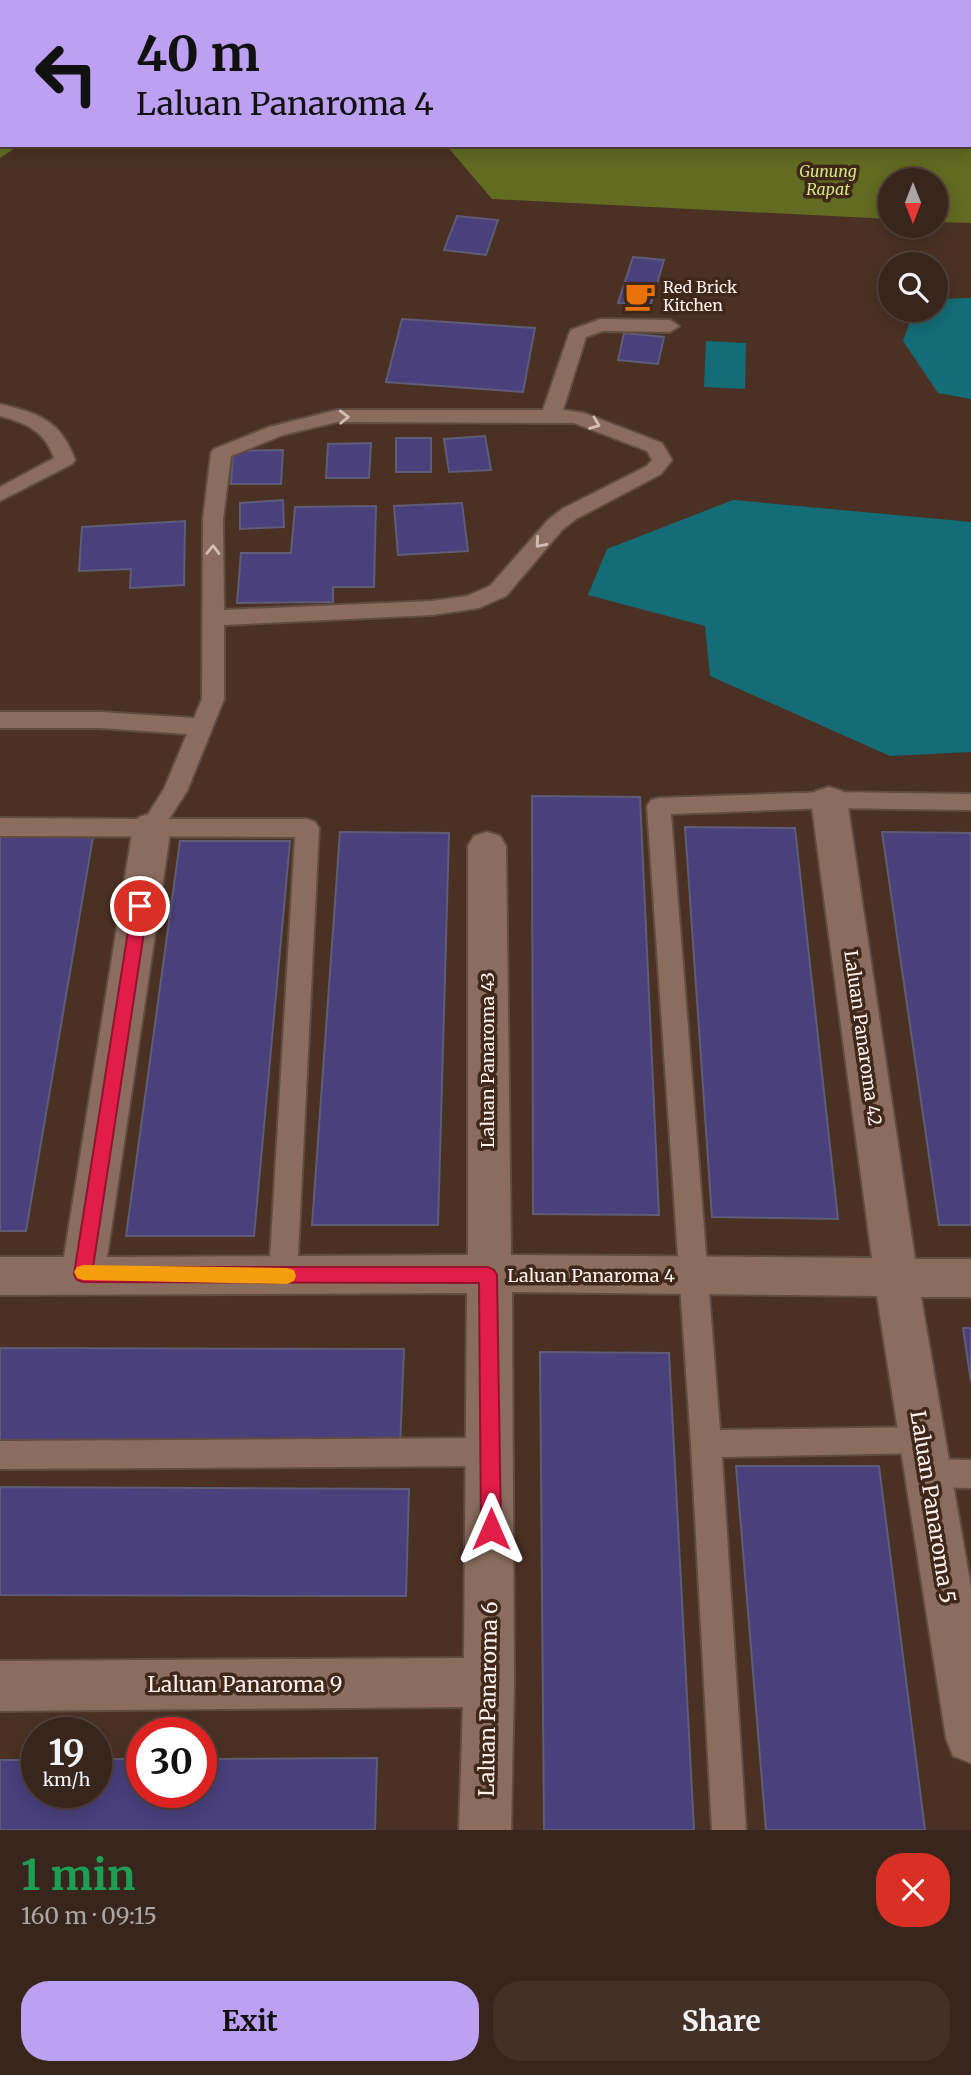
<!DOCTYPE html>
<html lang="en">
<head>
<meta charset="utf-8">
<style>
  :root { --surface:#38251b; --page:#433128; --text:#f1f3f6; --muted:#aba5a3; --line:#52423a; --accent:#bca0f2 }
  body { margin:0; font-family:Merriweather,serif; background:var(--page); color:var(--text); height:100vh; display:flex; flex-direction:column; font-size:26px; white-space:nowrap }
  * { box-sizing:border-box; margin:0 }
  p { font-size:23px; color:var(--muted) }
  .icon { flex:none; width:38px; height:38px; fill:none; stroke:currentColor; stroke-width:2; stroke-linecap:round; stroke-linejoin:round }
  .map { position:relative; height:1830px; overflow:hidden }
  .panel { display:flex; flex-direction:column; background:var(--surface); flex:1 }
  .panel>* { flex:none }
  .guide { position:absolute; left:0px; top:0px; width:971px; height:147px; box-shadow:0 4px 18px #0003,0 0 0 2px var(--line); background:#bca0f2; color:#111; overflow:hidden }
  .needle { width:46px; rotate:180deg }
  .controls { position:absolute; left:878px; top:168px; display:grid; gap:14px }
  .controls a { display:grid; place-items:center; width:70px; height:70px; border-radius:50%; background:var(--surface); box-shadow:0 4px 18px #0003,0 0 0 2px var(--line); font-size:35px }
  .speed { position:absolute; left:21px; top:1717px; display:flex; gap:14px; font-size:35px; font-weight:700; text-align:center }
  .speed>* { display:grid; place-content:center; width:91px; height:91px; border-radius:50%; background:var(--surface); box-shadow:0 4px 18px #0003,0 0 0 2px var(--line); line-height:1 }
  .speed small { font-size:18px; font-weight:400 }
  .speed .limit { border:10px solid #d22; background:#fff; color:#111 }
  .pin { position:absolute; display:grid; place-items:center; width:60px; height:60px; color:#fff; margin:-30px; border:4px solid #fff; border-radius:50%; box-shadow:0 2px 7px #0007 }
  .me { position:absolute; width:77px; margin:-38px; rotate:0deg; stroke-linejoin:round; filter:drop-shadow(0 0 5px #0008) }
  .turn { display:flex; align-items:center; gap:24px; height:147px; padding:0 21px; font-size:32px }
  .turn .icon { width:91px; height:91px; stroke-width:2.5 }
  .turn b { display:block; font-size:49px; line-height:60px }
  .round { display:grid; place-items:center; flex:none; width:74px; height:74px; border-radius:28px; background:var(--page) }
  .head { display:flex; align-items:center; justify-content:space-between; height:119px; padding:0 21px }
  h1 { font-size:42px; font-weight:700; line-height:52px; color:#1e9e55 }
  .button { display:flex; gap:14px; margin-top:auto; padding:14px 21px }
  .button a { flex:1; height:80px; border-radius:28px; background:var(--accent); color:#111; font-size:28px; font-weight:700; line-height:80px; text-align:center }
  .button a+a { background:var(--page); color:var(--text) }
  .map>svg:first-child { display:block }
  .forest { fill:#616b21 }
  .water { fill:#146d76 }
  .building { fill:#49407c; stroke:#5e5c77; stroke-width:2 }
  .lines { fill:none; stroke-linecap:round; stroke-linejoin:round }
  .service-casing { stroke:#614c42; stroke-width:4 }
  .minor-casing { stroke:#614c42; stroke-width:4 }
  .service { fill:#8a6d5e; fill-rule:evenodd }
  .minor { fill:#8a6d5e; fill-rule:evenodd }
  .oneway { stroke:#d0bcb3 }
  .route { fill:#e11d48; stroke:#92132f; stroke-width:2 }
  .slow { fill:#f59e0b }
  .labels { text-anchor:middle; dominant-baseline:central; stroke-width:7; stroke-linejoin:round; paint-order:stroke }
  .far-park-label { font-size:16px; font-style:italic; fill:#d4e57f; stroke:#3f271a }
  .far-poi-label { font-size:16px; fill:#fff1eb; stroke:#3f271a; text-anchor:start }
  .street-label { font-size:18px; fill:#fff1eb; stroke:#3f271a }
  .near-street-label { font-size:21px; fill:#fff1eb; stroke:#3f271a }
</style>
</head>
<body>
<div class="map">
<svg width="971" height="1830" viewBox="0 0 971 1830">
  <rect width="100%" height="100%" fill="#4a3124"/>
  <path class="forest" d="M0,0h220l-218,2v143h18l-20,13z
    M413,0h558v223l-35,-1v-42h-45v39l-399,-20 -46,-54h524v-143z"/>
  <path class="water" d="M971,298v101l-33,-6 -35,-52 11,-31h22v-11z
    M706,341l40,2 -1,46 -41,-2z
    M733,500l238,22v230l-81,4 -180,-80 -5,-50 -117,-31 19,-46z"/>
  <path class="building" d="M457,216l41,4 -12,35 -42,-5z
    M633,257l31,3 -14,47 -32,-4z
    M402,319l133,9 -12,64 -137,-10z
    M624,333l40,4 -6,27 -40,-4z
    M485,436l6,34 -42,2 -5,-33z
    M396,438h35v34h-35z
    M371,443l-2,35h-43l2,-34z
    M283,450l-2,34h-50l2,-33z
    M283,500l1,27 -44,2v-26z
    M462,503l6,48 -70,4 -4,-49z
    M376,506l-2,81h-41v15l-96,1 4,-50h50l4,-46z
    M185,521l-1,64 -54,3 1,-19 -52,2 3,-44z
    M532,796l108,1 19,418 -126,-1z
    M685,827l110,1 43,391 -126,-2z
    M340,832l109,1 -11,392h-126z
    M882,832l89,1v392h-32z
    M0,836l93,1 -67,394h-26z
    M180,841h110l-36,395h-128z
    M963,1328h8v54z
    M0,1348l404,1 -4,99 -400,-2z
    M540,1352l129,1 25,477h-150z
    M736,1466h143l46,364h-159z
    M0,1487l409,2 -3,107 -406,-1z
    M377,1758l-2,72h-375v-70h37v32h59v-33h46v33h59v-33z"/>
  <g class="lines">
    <defs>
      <path id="service" d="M601,319l69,1 9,6 -9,6 -67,-1 -17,6 -23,73 21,3 78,30 10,17 -11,14 -85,45 -14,11 -56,66 -27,12 -47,7 -208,10v74l-37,92 -18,28h138l8,3 4,6 -22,448 -4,8 -10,4 -10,-4 -4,-8 26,-439 -295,-1v-18l145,1 19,-30 23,-55 -87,-6h-100v-16h100l94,6 8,-19 1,-180 8,-66 3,-4 55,-22 68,-17h206l26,-76 2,-4zM337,422l237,1 73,28 5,9 -5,6 -85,43 -14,11 -58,66 -23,10 -35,5 -208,9 -1,-91 8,-63 52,-21z
        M0,404c39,10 60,15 75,56l-3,4 -72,37v-14l54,-29c-9,-27 -28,-35 -54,-42z
        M829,792l142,2v16l-142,-2 -158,6 49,616 202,-3 10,4 5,9 -5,9 -10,4 -200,4 24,373h-34l-21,-386 -44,-638 4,-6 8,-2z
        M492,1438l10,4 5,10 -5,10 -10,4 -492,3v-28z
        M928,1459l43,1v28l-43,-1 -11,-4 -4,-10 4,-10z"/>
      <path id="minor" d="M829,787l13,4 5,9 68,459h56v38h-50l50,291v175l-18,-7 -7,-18 -69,-442 -365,-4 2,390 -3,148h-52l4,-123 -463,4v-50l464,-3 3,-365 -467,2v-38h64l69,-430 6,-10 13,-4 13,4 6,10 -64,430 361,-2v-409l6,-10 13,-4 13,4 6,10 5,409 361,3 -61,-458 5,-9z"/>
    </defs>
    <use href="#service" class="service-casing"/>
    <use href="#minor" class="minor-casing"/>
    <use href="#service" class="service"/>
    <use href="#minor" class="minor"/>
  </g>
  <defs><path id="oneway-chevron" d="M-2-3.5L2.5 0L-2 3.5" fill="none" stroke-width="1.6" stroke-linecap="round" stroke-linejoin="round" transform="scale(1.75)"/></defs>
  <g class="oneway">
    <use href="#oneway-chevron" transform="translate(344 417) rotate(-2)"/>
    <use href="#oneway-chevron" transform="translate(595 424) rotate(21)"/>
    <use href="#oneway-chevron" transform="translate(540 543) rotate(131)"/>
    <use href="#oneway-chevron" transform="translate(213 550) rotate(-89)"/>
  </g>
  <path class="route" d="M140,900l8,6 -55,361h395l6,3 3,5 4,254 -3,6 -7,3 -7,-3 -3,-6 -2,-246 -396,-1 -6,-2 -3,-6 58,-368z"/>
  <path class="slow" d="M83,1265l204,3 7,2 2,6 -2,5 -7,3 -204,-4 -6,-2 -3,-6 3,-5z"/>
  <defs>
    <symbol id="cafe-bare" viewBox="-9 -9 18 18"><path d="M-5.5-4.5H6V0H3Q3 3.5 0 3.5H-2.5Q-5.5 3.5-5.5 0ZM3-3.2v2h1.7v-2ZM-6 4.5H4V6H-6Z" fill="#e8710a" stroke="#3f271a" stroke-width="2.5" paint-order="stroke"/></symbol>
  </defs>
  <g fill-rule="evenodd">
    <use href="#cafe-bare" x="618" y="274" width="44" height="44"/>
  </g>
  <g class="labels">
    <g class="far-park-label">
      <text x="828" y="171">Gunung<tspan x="828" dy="18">Rapat</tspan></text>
    </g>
    <g class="far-poi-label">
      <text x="663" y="287">Red Brick<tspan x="663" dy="18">Kitchen</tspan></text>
    </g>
    <g class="street-label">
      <text transform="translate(863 1038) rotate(82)">Laluan Panaroma 42</text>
      <text transform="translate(487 1060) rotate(-90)">Laluan Panaroma 43</text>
      <text x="591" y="1275">Laluan Panaroma 4</text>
    </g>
    <g class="near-street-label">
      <text transform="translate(933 1507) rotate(81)">Laluan Panaroma 5</text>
      <text x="245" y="1684">Laluan Panaroma 9</text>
      <text transform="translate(488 1699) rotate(-89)">Laluan Panaroma 6</text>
    </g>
  </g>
</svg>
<div class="controls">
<a><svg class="needle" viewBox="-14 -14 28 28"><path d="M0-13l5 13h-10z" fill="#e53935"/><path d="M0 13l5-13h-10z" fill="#aba5a3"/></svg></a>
<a><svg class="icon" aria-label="search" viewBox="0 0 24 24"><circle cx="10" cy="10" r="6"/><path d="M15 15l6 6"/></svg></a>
</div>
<div class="speed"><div>19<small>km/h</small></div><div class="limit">30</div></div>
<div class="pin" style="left:140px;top:906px;background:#d93025"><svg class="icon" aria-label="arrive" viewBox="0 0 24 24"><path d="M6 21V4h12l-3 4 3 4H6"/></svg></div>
<svg class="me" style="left:491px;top:1529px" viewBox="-20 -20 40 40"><path d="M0-17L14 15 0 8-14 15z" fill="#e11d48" stroke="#fff" stroke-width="4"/></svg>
<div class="guide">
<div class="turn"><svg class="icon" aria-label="left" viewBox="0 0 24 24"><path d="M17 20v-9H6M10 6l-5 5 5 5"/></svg><div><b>40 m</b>Laluan Panaroma 4</div></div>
</div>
</div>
<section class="panel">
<div class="head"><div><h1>1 min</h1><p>160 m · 09:15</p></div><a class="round" style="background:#d93025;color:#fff"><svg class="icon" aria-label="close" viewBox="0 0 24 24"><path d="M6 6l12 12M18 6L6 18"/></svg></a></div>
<div class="button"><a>Exit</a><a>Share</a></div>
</section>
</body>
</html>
